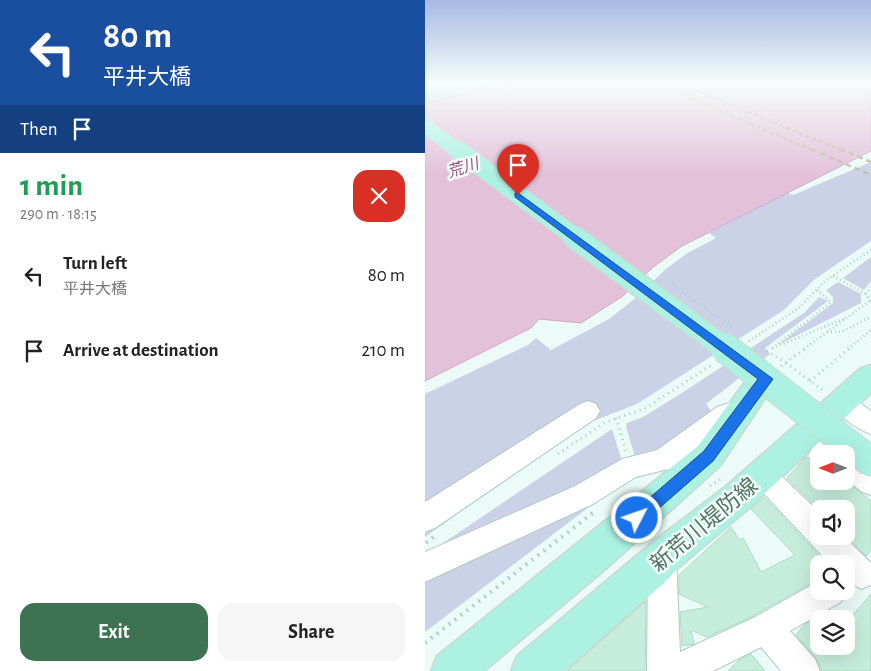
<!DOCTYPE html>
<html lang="en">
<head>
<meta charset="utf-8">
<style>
  :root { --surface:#fff; --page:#f6f6f6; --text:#222; --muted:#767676; --accent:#3d7351 }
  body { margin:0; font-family:"Alegreya Sans","Noto Sans JP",sans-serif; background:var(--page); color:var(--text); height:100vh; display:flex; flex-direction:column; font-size:19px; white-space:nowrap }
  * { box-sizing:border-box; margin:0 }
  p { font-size:16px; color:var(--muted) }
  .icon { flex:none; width:28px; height:28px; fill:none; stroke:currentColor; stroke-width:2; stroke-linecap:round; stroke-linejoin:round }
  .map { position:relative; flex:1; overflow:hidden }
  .panel { display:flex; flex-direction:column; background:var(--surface); width:425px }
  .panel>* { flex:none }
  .banner { background:#1a4fa0; color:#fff; overflow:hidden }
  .needle { width:32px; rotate:270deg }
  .tools { position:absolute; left:385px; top:445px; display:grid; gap:10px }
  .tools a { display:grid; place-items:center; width:45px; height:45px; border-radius:10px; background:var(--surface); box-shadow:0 5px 20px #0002; font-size:25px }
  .pin { position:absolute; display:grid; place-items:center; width:42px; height:42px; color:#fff; margin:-51px -21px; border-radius:50% 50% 50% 0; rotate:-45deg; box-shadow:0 0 5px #0007 }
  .pin .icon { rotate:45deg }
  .me { position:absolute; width:55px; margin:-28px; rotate:49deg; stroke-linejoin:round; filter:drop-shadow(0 0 4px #0008) }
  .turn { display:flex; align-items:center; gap:18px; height:105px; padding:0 20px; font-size:22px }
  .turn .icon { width:65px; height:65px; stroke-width:2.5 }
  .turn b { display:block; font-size:35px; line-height:42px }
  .then { display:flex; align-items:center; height:48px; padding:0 20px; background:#0003; gap:10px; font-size:19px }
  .round { display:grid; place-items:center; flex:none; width:52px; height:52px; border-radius:15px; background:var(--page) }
  .summary { display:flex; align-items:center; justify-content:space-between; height:85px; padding:0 20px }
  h1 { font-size:30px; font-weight:700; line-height:38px; color:#1e9e55 }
  .action { display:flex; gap:10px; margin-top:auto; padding:10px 20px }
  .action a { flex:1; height:58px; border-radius:15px; background:var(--accent); color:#fff; font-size:20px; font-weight:700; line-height:58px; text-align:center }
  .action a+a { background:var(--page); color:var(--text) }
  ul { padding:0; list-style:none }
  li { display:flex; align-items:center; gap:15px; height:75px; padding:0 20px }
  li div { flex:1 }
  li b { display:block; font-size:19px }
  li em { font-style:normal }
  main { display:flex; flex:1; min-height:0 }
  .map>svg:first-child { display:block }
  .green { fill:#cbd2e7 }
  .water { fill:#e3c1d9; stroke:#d3a9c7 }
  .building { fill:#c6eddb; stroke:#a8dec4 }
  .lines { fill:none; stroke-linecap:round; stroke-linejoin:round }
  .minor-casing { stroke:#afc9bf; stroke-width:2 }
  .major-casing { stroke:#ced8d3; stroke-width:3 }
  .path-far2 { stroke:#a9d2bf; stroke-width:2.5; stroke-dasharray:1 3; stroke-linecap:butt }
  .path-far1 { stroke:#a9d2bf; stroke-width:3; stroke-dasharray:1 4.5; stroke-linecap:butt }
  .path { stroke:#a9d2bf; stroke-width:4; stroke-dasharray:2 5.5; stroke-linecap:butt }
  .minor { fill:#fff; fill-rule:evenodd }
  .major { fill:#acf1e2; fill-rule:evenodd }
  .rail-far1 { stroke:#c4bcaa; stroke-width:2; stroke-dasharray:4.5 2.5; stroke-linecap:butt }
  .rail { stroke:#c4bcaa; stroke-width:2.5; stroke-dasharray:5.5 4; stroke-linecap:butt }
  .major-bridge-far3-casing { stroke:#ced8d3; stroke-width:15; stroke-linecap:butt }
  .major-bridge-far2-casing { stroke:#ced8d3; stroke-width:19; stroke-linecap:butt }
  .major-bridge-far1-casing { stroke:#ced8d3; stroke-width:25; stroke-linecap:butt }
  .major-bridge-casing { stroke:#ced8d3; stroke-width:31; stroke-linecap:butt }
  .path-bridge-far1 { stroke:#a9d2bf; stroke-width:2.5; stroke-dasharray:1 3; stroke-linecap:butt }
  .path-bridge { stroke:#a9d2bf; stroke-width:3; stroke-dasharray:1 4.5; stroke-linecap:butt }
  .major-bridge-far3 { stroke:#acf1e2; stroke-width:14 }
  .major-bridge-far2 { stroke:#acf1e2; stroke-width:18 }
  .major-bridge-far1 { stroke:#acf1e2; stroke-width:22 }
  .major-bridge { stroke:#acf1e2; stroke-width:29 }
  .route { fill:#1a73e8; stroke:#114b97 }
  .labels { text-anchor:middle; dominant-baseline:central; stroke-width:5; stroke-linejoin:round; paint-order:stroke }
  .far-water-label { font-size:16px; font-style:italic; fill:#985784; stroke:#f2fdfa }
  .near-street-label { font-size:22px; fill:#517362; stroke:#f2fdfa }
</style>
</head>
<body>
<main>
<section class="panel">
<div class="banner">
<div class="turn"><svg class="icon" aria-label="left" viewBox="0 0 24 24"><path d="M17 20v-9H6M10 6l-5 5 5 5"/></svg><div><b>80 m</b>平井大橋</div></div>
<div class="then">Then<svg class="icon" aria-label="arrive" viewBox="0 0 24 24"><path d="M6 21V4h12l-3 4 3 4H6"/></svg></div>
</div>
<div class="summary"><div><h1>1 min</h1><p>290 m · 18:15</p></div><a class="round" style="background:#d93025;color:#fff"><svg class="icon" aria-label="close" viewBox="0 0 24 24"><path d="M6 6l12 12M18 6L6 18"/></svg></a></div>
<ul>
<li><svg class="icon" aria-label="left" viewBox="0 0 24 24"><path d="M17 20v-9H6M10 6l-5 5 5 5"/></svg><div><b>Turn left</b><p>平井大橋</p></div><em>80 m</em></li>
<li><svg class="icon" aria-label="arrive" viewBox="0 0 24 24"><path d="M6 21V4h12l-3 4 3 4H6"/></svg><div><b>Arrive at destination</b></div><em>210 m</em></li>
</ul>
<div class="action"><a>Exit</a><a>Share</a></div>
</section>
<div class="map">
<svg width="446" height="671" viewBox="0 0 446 671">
  <rect width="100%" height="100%" fill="#ebfbf7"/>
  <path class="green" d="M0,82h83l-83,22z
    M446,162v79l-56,38 -31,31 -147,94 -54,21 -158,112v-143l103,-49 8,-7 15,12 58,-31 24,-19 33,-31 20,-15 30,-16 -7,-5 70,-36 9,-4 5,2z
    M446,257v24l-7,9 -21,-12z
    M413,282l23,12v9l-83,42 55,-42v-6l-7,-7z
    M394,297l9,4 -63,47 5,6 -64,50 6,8 -45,35 -32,10 -9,-30 1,-4 16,-6 34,-21 127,-83z
    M187,429l10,32 -42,29 -153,64z
    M158,501l6,6 -164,125v-59z"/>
  <path class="water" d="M83,82h363v69l-189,95 -30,22 -29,28 -42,27 -42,-4 -8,9 -106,53v-277z"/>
  <path class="building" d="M391,455l3,2v24h27l25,20v49l-5,6 -20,-20v-27h-27l-32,-31 19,-21 6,2z
    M339,497l63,67h-8v15l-68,38 -44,20 -16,-7 3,14 -12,2 -2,-34 28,-5 -29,-13v-19l52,-48 8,13 4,-2 18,34 34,-17 -44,-46z
    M446,594v77h-49l-6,-13 -20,-23 9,-11 14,-7v29h27v-23z
    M221,601l-1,70h-77v-1z
    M326,654l14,17h-37l11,-11z"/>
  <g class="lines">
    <defs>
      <path id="minor" d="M418,394l8,2 20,15v23c-14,-5 -33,-18 -39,-31l3,-7z
        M317,399l8,3 3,7 -3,7 -18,6 -60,46 -36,9 -43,27 -168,78v-30l150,-66 47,-27 35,-9 60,-43z
        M163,401l8,3 4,7 -4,7 -161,110 -10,4v-30l155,-98z
        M385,423c12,4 31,16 36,29l9,3 16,12v28l-9,-3 -16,-13v-25l-27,1 -17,-15 -4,-7 4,-7z
        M338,463l9,4 47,45v24h24l28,27v22l-10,4 -15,-9v-16h-16l-76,-81 -4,-8 4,-8z
        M237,543l10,4 4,10 4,95 75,-35 64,-36v10h26l-4,11 -51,29 25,28 5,12h-39l-20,-24 -48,24h-66l1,-114 4,-10z"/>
      <path id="major" d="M446,365v28l-123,116 -69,58 -14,15 -101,89h-53l6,-15 137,-115 71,-54 136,-119z
        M342,368l10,3 4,8 -4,8 -9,7 -48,72 -112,101 -124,104h-53l6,-15 261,-210 50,-68z"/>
    </defs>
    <use href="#minor" class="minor-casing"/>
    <use href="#major" class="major-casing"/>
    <path class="path-far2" d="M408,276l33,18
      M392,290l14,12 -58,46 73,-30
      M445,301l-4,-7 5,-7
      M402,332h14l30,-15
      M324,341l50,-33 26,-27 46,-31
      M379,349l67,-49
      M423,349l23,-19"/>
    <path class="path-far1" d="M361,363l39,29
      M356,366l25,-18
      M385,381l40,-33
      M191,418l10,33
      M133,454l48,-32 40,-14 67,-44
      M285,486l14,-9"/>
    <path class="path" d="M1,543l9,-7
      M0,643l169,-131"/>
    <use href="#minor" class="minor"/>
    <use href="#major" class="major"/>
    <path class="rail-far1" d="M229,82l160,69
      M251,82l167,69"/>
    <path class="rail" d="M386,149l60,26
      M415,149l31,13"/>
    <defs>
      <path id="major-bridge-far3" d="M0,126l33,25"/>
      <path id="major-bridge-far2" d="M32,149l119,89"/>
      <path id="major-bridge-far1" d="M149,237l152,112"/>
      <path id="major-bridge" d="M300,348l146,114"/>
    </defs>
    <use href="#major-bridge-far3" class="major-bridge-far3-casing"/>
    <use href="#major-bridge-far2" class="major-bridge-far2-casing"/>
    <use href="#major-bridge-far1" class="major-bridge-far1-casing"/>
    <use href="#major-bridge" class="major-bridge-casing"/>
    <path class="path-bridge-far1" d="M247,285l61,43"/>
    <path class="path-bridge" d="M337,348l24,15"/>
    <use href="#major-bridge-far3" class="major-bridge-far3"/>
    <use href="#major-bridge-far2" class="major-bridge-far2"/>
    <use href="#major-bridge-far1" class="major-bridge-far1"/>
    <use href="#major-bridge" class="major-bridge"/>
  </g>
  <linearGradient id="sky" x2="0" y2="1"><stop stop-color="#a6b9e2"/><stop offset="0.47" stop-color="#f6fdfb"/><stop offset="1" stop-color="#f6fdfb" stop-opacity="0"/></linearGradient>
  <rect width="446" height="176" fill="url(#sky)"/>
  <path class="route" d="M93,193l255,186 -60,82 -71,62 -5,3 -5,-3 -3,-5 3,-5 72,-62 54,-72 -243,-182v-4z"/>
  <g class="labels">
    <g class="far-water-label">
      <text transform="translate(38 168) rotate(-18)">荒川</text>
    </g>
    <g class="near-street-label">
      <text transform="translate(279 525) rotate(-40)">新荒川堤防線</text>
    </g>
  </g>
</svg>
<div class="tools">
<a><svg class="needle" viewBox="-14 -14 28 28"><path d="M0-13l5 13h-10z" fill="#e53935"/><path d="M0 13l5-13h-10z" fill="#767676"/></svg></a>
<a><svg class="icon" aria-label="sound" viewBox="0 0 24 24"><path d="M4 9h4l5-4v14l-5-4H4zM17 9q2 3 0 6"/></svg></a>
<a><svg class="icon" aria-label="search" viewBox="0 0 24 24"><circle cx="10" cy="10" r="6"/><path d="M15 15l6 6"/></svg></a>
<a><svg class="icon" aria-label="layers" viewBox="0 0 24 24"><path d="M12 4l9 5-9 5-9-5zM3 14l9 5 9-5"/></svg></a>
</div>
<div class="pin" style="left:93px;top:195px;background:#d93025"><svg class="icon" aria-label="arrive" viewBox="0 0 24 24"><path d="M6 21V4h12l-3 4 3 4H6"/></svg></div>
<svg class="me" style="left:212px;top:518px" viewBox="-20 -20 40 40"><circle r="17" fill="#1a73e8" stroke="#fff" stroke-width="3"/><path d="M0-11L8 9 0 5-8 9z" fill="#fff"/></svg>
</div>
</main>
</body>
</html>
